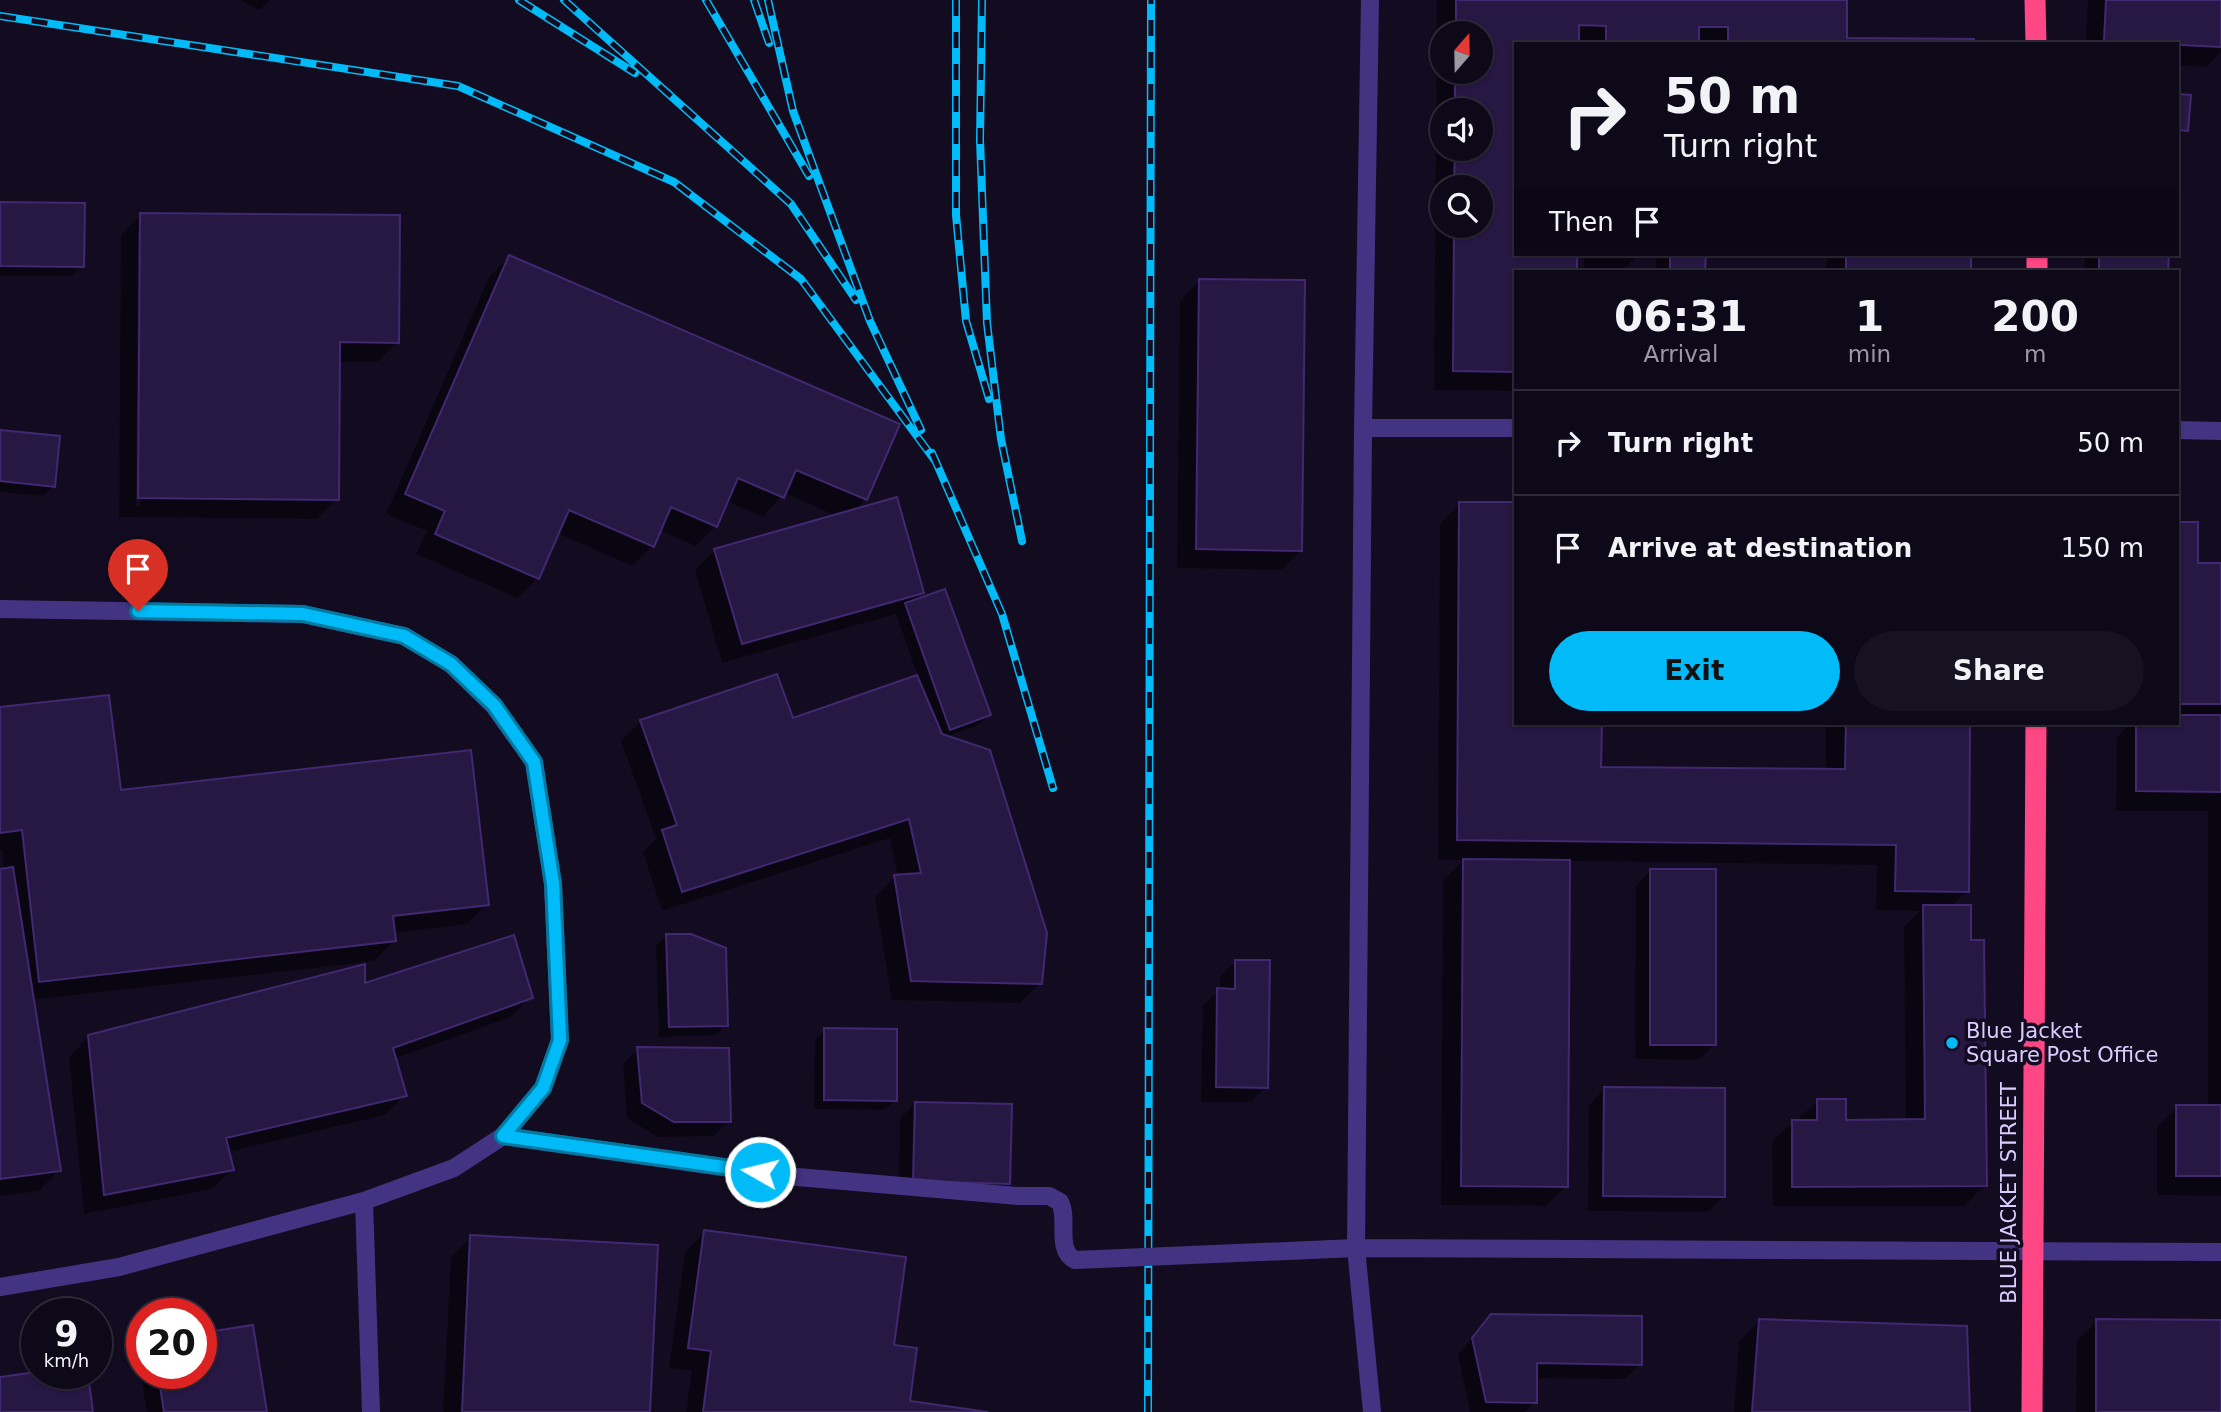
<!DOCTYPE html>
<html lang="en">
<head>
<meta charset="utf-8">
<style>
  :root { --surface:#0e0919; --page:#171222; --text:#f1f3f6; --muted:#9b9aa2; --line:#2e2a38; --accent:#00bbf7 }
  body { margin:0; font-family:"DejaVu Sans",sans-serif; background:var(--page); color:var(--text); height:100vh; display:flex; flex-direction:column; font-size:26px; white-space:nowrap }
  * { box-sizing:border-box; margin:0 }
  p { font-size:23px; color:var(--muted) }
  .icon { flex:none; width:38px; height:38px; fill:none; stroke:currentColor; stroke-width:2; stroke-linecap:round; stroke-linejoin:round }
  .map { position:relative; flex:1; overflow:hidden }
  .details { position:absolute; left:1514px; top:270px; width:665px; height:455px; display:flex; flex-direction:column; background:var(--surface); border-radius:0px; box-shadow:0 2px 5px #0004,0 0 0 2px var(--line) }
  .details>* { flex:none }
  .guide { position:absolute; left:1514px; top:42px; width:665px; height:214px; border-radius:0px; box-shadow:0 2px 5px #0004,0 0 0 2px var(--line); background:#0e0919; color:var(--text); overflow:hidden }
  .needle { width:46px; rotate:20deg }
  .buttons { position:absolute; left:1430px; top:21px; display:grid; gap:14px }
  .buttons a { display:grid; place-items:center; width:63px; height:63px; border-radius:50%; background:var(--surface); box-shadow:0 2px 5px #0004,0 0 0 2px var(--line); font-size:35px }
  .speed { position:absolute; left:21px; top:1298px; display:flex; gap:14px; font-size:35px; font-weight:700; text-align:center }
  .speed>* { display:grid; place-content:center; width:91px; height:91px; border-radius:50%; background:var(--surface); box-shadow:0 2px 5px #0004,0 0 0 2px var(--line); line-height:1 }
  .speed small { font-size:18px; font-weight:400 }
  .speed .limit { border:10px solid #d22; background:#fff; color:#111 }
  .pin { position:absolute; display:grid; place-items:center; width:60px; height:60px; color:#fff; margin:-72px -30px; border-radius:50% 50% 50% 0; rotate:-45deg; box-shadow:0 0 7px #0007 }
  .pin .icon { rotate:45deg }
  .me { position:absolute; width:77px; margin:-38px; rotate:278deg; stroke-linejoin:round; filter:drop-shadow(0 0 5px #0008) }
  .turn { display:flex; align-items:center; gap:24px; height:147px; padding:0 35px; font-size:32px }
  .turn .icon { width:91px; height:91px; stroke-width:2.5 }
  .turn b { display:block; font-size:49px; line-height:60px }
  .then { display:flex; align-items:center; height:66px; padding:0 35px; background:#0003; gap:14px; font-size:26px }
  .eta { display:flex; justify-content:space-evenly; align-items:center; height:119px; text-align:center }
  .eta b { font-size:42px; font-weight:800; line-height:49px }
  .button { display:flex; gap:14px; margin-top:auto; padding:14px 35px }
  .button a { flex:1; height:80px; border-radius:42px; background:var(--accent); color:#111; font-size:28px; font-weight:800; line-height:80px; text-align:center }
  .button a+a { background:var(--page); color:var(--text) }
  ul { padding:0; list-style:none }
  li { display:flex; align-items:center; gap:21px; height:105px; padding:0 35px; border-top:2px solid var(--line) }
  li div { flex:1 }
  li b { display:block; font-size:26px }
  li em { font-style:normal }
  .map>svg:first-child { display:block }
  .shadow { fill:#0007; fill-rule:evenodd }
  .building { fill:#261743; stroke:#412871; stroke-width:2 }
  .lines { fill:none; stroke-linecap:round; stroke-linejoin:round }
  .lane { stroke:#433483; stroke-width:18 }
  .highway { stroke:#ff4785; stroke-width:21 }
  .rail-casing { stroke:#00bbf7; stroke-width:8 }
  .rail { stroke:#130c21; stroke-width:5; stroke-dasharray:16; stroke-linecap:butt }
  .lane-bridge { stroke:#433483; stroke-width:18 }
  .route-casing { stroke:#007aa1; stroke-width:18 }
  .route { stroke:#00bbf7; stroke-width:12 }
  .poi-dot { fill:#00bbf7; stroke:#130c21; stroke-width:2.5 }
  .labels { text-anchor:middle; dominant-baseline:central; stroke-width:7; stroke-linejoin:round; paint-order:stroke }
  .poi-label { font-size:21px; fill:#daccff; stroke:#130c21; text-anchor:start }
  .street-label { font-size:21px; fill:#daccff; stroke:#130c21 }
</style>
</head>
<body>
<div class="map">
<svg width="2221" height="1412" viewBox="0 0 2221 1412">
  <rect width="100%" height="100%" fill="#130c21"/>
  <path class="shadow" d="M240,0h30l-11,10z
    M1437,0h408v39l127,5h-456v210h59v17h-59v120l-82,-1zM1442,33h38v39h-38zM1442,110h38v39h-38zM1442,187h38v39h-38z
    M2088,0h133v52l-15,15 -29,-2v-21h-91z
    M2177,96l9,34 -9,9z
    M0,205l82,61 -10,10h-72z
    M141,214l256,128 -20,20h-39l-1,137 -20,20 -198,-2 2,-282zM138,232h4l-2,274h-4z
    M1584,254h53v2l-15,15h-38z
    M1656,254h48v17h-48z
    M1827,254h143l-1,17h-143z
    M2085,254h82v17h-83z
    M509,257l389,168 -33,74 -11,12 68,81 -10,11 77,112 -10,10 -34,12 95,246 -20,20 -128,-3 -17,-103 20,-20h3l-8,-39 -228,73 -19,-59 13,-13 -35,-98 20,-20h151l126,-44 -22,-63 -174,49 -27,-93 20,-20 122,-34 -53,-23 -21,24 -37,-16 -10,25 -20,20 -37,-16 -7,16 -20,20 -75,-33 -19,45 -20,20 -102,-44 11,-23 -41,-17 103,-237z
    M1200,280l101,270 -20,20 -104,-2 3,-267z
    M0,431l53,55 -10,10 -43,-4z
    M1460,503l56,220h84l-1,45 227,3v-48h142l-1,168 -16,16 19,35 15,243 -20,21h-192l-1,-65 46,-40 27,21 61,-1 -2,-194 16,-16 -44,-1 1,-45 -308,-4 -3,325 -20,20 -105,-1 2,-325 21,-20h-26l2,-336z
    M2177,524l19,41h25v631l-64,-1v-68l20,-20h31v-296h-92l1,-74 13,-14h-51h98z
    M0,709l119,83 368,112 -20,20 -73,9v8l-20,20 -342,39 27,170 -20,21 -39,5v-326h4l-2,-20h-2z
    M1651,870l63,175 -16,15 -63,-1 1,-173z
    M667,936l59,89 -10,10 -57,2 -3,-91z
    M1236,961l30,126 -15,15h-50l2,-97 17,-15v-13z
    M364,986l167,11 -20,20 -117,42 11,36 -20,20 -157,37 4,17 -20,20 -128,25 -15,-157 20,-21z
    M825,1030l70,70 -10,10 -71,-1 1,-69z
    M638,1049l91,72 -15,15 -56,1 -31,-19 -4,-54z
    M1604,1089l120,107 -16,16 -120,-1 1,-106z
    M915,1103l93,80 -15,15 -94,-3 1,-76z
    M705,1232l187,114 16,57 67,9h-289l6,-41 -23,-3 16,-116z
    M471,1237l177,175h-205l8,-155z
    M1491,1316l150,48 -16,15 -90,-1v24l-10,10h-55l-12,-58z
    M1759,1321l209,91h-234l5,-71z
    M2097,1321l124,1v90h-145l1,-71z
    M142,1354v20h59l64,38h-118l-9,-55z"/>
  <path class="building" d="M1456,0h391v38l127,1v5h-246v-17h-29v17h-93v-18l-27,-1v19h-63v210h61v17h-61v101l-63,-1 1,-145h26v-39h-26l1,-38h25v-39h-25v-38h25v-39h-24z
    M2106,0h115v47l-117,-6z
    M2177,94l14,1 -3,36 -11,-1z
    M0,202l85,1 -1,64 -84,-1z
    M140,213l260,2 -1,128 -59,-1 -1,158 -201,-2z
    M1599,254h39v3h-39z
    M1670,254h36l-1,17h-35z
    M1846,254h125v17h-125z
    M2099,254h70l-1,17h-69z
    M509,255l391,169 -33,76 -71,-30 -12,28 -46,-20 -21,49 -46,-20 -17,40 -85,-37 -30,69 -104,-45 10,-23 -40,-17z
    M1199,279l106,1 -3,271 -106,-2z
    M0,430l60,6 -5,51 -55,-6z
    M897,497l27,96 -182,51 -28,-95z
    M1459,502h57v221h86l-1,44 244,2 1,-46h124l-1,169 -74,-1 1,-46 -439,-5z
    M2177,522h21v41h23v141h-44z
    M945,589l46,126 -41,15 -45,-127z
    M777,674l16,44 124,-43 25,59 48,16 57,183 -5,51 -131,-3 -17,-106 27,-2 -12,-54 -227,73 -20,-62 15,-5 -37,-105z
    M109,695l12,95 350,-40 18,155 -96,11 3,25 -357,41 -17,-152 -22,3v-126z
    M2177,715h44v77l-85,-1v-68h41z
    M1463,859l107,1 -2,327 -107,-1z
    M13,867l48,304 -61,8v-310z
    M1650,869h66v176h-66z
    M1923,905h48v35h13l3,246 -195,1v-67h25v-21h29v21l79,-1z
    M666,934h25l35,14 2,78 -59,1z
    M514,935l19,63 -140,50 14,48 -181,42 8,32 -130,25 -16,-160 277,-71v19z
    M1235,960h35l-2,128 -52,-1 1,-99 18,1z
    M824,1028l73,1v72l-73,-1z
    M637,1047l92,1 2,74h-57l-32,-19z
    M1604,1087l121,1v109l-122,-1z
    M915,1102l97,2 -2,80 -97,-3z
    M2176,1105h45v71h-45z
    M704,1230l202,27 -12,88 23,3 -7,53 78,11h-285l8,-61 -23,-3z
    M470,1235l188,10 -8,167h-188z
    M1491,1314l151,2v49l-105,-2v40l-51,-1 -14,-64z
    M1759,1319l208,7 3,86h-218z
    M2096,1319l125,1v92h-125z
    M253,1325l14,87h-103l-6,-38h43v-41z
    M37,1372v2h51l5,38h-93v-35z"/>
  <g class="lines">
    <path class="lane" d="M1370,0l-7,428 -7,820 16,164
      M1363,428h153
      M2177,430l44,1
      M0,609l303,5 101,22 47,28 43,42 40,56 19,122 7,156 -17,48 -40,48 -49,32 -90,33 -245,66 -119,20
      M503,1136l283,40 233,20
      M364,1201l7,211
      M1214,1254l142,-6 865,4"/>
    <path class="highway" d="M2035,0l1,44
      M2037,254v17
      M2032,1412l4,-689"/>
    <defs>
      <path id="rail" d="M519,0l116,73
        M564,0l227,204 65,96
        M706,0l103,176
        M754,0l15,43
        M768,0l25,111 77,210 51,109
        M956,0v215l10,106 23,78
        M982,0l-2,140 7,183 14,116 21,102
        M0,16l458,70 216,96 127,97 135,183
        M932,453l70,161 51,174
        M1148,1412l3,-1412"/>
    </defs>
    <use href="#rail" class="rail-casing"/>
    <use href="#rail" class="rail"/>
    <path class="lane-bridge" d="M1019,1196h30l11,6c9,17 -5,48 15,58l139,-6"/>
  </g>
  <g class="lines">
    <defs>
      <path id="route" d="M138,611l165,3 101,22 47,28 43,41 40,57 19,122 7,156 -17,48 -40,48 257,36"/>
    </defs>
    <use href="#route" class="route-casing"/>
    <use href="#route" class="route"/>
  </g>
  <circle class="poi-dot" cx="1952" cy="1043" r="7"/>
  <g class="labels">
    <g class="poi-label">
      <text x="1966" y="1031">Blue Jacket<tspan x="1966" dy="24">Square Post Office</tspan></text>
    </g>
    <g class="street-label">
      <text transform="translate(2009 1193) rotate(-90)">BLUE JACKET STREET</text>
    </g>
  </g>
</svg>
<div class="buttons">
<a><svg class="needle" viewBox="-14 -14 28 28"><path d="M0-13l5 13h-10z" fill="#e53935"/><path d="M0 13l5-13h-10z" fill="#9b9aa2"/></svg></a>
<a><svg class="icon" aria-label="sound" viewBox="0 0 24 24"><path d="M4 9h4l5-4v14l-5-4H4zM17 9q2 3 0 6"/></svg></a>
<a><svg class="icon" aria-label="search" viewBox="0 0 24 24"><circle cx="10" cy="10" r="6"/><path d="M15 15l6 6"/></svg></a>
</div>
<div class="speed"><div>9<small>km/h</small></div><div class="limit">20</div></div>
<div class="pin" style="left:138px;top:611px;background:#d93025"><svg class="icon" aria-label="arrive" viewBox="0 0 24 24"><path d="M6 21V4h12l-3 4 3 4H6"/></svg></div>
<svg class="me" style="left:760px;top:1172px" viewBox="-20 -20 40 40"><circle r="17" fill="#00bbf7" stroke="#fff" stroke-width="3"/><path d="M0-11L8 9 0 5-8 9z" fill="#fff"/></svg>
<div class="guide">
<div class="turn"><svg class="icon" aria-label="right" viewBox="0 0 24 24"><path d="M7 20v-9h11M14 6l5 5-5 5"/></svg><div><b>50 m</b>Turn right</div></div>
<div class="then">Then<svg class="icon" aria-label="arrive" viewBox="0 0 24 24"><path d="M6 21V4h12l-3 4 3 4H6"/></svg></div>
</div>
<section class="details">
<div class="eta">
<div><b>06:31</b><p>Arrival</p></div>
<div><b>1</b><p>min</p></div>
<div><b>200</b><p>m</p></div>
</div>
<ul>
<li><svg class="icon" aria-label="right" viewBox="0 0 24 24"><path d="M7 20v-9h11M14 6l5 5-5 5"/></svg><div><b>Turn right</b></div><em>50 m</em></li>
<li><svg class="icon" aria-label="arrive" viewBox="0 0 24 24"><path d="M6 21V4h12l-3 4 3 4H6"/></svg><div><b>Arrive at destination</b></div><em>150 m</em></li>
</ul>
<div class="button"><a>Exit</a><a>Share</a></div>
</section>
</div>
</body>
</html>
